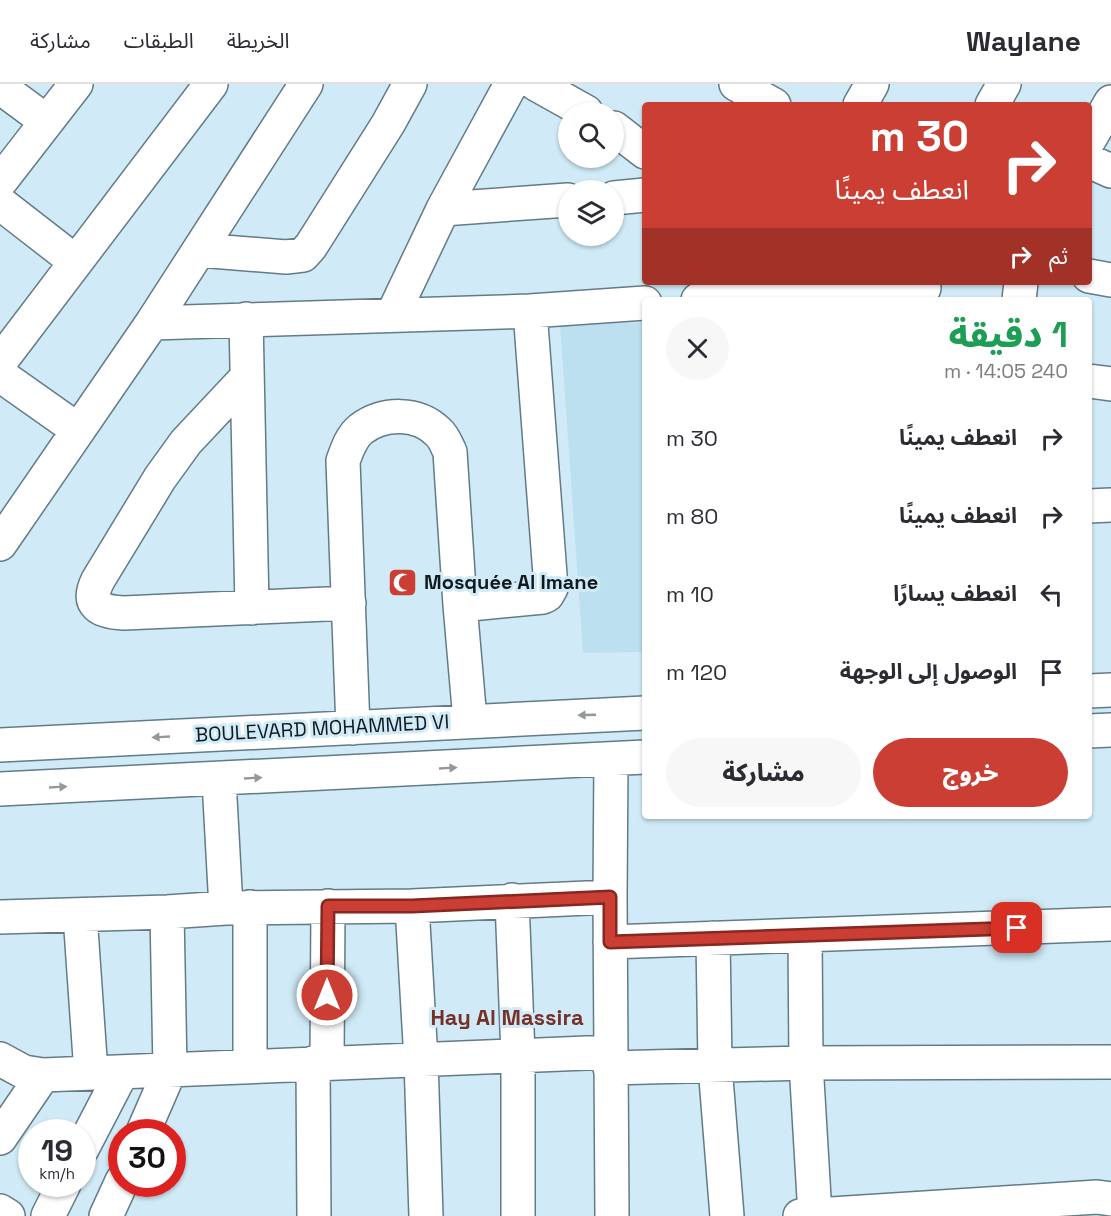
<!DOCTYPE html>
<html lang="ar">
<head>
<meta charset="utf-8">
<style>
  :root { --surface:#fff; --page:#f7f7f7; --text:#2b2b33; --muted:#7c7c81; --line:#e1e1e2; --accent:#cb3e33 }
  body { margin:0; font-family:"Space Grotesk","Noto Sans Arabic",sans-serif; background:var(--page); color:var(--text); direction:rtl; height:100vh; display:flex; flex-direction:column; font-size:22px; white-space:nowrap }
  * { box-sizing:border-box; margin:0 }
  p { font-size:20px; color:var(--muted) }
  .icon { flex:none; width:33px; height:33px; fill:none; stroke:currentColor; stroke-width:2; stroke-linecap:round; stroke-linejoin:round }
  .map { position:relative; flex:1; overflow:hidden; direction:ltr }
  .drawer { position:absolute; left:642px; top:213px; width:450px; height:522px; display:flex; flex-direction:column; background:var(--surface); border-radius:6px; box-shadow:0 2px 4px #0004; direction:rtl }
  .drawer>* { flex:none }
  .hud { position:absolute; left:642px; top:18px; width:450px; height:183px; border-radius:6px; box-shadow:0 2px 4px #0004; direction:rtl; background:#cb3e33; color:#fff; overflow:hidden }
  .buttons { position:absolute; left:558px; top:18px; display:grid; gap:12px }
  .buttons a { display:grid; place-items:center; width:66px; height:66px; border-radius:50%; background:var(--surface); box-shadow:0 2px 4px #0004; font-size:30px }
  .speed { position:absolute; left:18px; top:1035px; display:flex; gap:12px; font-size:30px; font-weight:700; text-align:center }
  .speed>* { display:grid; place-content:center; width:78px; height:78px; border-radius:50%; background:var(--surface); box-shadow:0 2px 4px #0004; line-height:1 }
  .speed small { font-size:15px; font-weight:400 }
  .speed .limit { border:9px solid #d22; background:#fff; color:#111 }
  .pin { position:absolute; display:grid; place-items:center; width:51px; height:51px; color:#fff; margin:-26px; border-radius:12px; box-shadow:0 3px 9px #0006 }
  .me { position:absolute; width:66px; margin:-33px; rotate:0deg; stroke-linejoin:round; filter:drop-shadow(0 0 4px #0008) }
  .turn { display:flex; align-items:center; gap:21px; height:126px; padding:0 24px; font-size:27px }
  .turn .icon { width:78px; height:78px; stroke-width:2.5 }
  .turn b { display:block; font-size:42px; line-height:51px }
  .then { display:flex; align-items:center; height:57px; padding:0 24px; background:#0003; gap:12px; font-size:22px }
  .round { display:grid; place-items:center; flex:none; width:63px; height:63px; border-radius:32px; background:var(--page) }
  .head { display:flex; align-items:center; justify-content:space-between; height:102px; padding:0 24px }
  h1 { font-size:36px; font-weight:800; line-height:45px; color:#1e9e55 }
  .button { display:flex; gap:12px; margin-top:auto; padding:12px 24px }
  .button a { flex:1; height:69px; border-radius:36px; background:var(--accent); color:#fff; font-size:24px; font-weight:800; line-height:69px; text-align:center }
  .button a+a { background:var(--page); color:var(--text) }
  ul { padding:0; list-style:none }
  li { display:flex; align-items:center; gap:18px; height:78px; padding:0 24px }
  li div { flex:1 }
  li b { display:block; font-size:22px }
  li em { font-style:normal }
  header { display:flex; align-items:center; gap:36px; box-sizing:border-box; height:84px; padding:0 30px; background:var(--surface); border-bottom:2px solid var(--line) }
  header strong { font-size:28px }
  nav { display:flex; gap:33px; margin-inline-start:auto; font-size:21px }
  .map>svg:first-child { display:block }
  .built { fill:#bde0f0 }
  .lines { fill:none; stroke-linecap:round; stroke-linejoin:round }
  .minor-casing { stroke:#637b86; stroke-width:36 }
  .minor { stroke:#fff; stroke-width:33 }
  .oneway { fill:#93989a }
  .route-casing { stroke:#842821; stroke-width:15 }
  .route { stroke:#cb3e33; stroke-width:10 }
  .labels { text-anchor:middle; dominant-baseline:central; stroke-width:6; stroke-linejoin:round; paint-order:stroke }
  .poi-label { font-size:20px; font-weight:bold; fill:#101a1e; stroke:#d0ebf7; text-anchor:start }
  .street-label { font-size:20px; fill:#101a1e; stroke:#d0ebf7 }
  .quarter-label { font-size:22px; font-weight:bold; fill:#763028; stroke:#d0ebf7 }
</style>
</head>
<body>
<header>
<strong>Waylane</strong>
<nav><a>الخريطة</a><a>الطبقات</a><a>مشاركة</a></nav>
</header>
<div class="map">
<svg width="1111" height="1132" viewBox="0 0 1111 1132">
  <rect width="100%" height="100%" fill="#d0ebf7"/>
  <path class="built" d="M645,238v330l-62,1 -23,-328z"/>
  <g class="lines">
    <defs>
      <path id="minor" d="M536,0l50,28
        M736,0l38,21
        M0,3l46,34
        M860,21l12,-21
        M992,21l12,-21
        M614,44l31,24
        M1089,56l22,-38
        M1089,77l22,10
        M0,98l76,-98
        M614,114l31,-3
        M0,119l76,59
        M443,125l125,-9
        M199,166l87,7 17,-2 8,-9 77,-122 22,-40
        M1089,192l22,4
        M698,216l226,-12
        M1019,216l2,-18
        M393,230l50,-105 68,-125
        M246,235l6,289
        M152,239l378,-12 115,-8
        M0,278l211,-278
        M0,291l78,55
        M247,293l-61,65 -26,36 -62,102c-13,26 3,32 26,33l225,-10
        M1089,297l22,3
        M1089,422l22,-1
        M0,460l152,-221 154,-239
        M460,521l83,-8 4,-2 4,-7 -21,-277
        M1089,607l22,-1
        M353,644l-10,-267c4,-11 8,-24 18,-32 23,-17 57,-17 77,3 6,5 9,14 12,20l10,153 10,115
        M1089,647l22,-1
        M0,661l645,-32
        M219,696l7,128
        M0,705l645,-32
        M610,813l1,-138
        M512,816l6,155v161
        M412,822l9,154 5,156
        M250,823v159
        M80,831l11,158
        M0,833l167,-5 59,-4 186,-2 198,-9 2,319
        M805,851l1,128 9,152
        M713,854l2,128 12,150
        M610,858l501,-18
        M0,975l24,13 19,3c189,-8 378,-17 568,-23
        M327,978l1,-156
        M313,979l1,153
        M610,984l196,-5 305,-1
        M143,1048l27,-62 -3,-158
        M0,1054l43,-63
        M82,1065l40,-77
        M0,1127l8,5
        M48,1132l16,-32
        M106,1132l16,-35
        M800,1132l297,-19 14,2"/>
    </defs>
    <use href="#minor" class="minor-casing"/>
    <use href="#minor" class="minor"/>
  </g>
  <defs><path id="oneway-solid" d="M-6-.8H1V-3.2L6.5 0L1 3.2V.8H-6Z" transform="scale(1.5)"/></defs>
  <g class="oneway">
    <use href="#oneway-solid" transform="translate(587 631) rotate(178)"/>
    <use href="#oneway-solid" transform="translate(161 653) rotate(177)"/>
    <use href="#oneway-solid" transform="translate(448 684) rotate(-3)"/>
    <use href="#oneway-solid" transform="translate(253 694) rotate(-3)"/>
    <use href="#oneway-solid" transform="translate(58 703) rotate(-3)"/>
  </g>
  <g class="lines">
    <defs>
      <path id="route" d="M327,911l1,-89h84l198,-9v45l407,-14"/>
    </defs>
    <use href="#route" class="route-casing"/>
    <use href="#route" class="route"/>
  </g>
  <defs>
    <symbol id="mosque-square" viewBox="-11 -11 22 22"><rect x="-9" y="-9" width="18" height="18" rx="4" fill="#cb3e33" stroke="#d0ebf7"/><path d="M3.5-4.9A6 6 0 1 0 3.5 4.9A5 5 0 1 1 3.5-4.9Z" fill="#fff"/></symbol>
  </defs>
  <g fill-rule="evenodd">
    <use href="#mosque-square" x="386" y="482" width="33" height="33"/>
  </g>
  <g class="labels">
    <g class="poi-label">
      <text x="424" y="498">Mosquée Al Imane</text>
    </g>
    <g class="street-label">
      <text transform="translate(322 644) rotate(-3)">BOULEVARD MOHAMMED VI</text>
    </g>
    <g class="quarter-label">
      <text x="507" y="933">Hay Al Massira</text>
    </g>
  </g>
</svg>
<div class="buttons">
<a><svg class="icon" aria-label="search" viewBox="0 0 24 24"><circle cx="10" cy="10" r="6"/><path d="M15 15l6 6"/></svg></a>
<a><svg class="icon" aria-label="layers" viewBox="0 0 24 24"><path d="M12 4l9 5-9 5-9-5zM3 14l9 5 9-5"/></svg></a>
</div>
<div class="speed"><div>19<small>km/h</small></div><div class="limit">30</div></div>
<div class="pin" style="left:1017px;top:844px;background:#d93025"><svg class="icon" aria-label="arrive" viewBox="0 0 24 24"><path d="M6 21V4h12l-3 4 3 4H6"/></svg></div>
<svg class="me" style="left:327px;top:911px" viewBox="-20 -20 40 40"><circle r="17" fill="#cb3e33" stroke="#fff" stroke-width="3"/><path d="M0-11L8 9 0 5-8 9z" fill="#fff"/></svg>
<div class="hud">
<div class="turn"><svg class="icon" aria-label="right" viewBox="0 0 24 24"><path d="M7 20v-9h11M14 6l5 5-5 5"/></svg><div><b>30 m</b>انعطف يمينًا</div></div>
<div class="then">ثم<svg class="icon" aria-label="right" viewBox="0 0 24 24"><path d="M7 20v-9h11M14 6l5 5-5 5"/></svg></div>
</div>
<section class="drawer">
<div class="head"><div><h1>1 دقيقة</h1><p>240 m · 14:05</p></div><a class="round"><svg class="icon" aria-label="close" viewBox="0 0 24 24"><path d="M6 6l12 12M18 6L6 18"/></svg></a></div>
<ul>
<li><svg class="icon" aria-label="right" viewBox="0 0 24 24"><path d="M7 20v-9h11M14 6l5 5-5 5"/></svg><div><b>انعطف يمينًا</b></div><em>30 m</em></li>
<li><svg class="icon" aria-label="right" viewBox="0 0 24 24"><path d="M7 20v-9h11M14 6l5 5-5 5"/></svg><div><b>انعطف يمينًا</b></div><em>80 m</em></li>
<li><svg class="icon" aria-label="left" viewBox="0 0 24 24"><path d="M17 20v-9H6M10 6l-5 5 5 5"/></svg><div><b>انعطف يسارًا</b></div><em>10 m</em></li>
<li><svg class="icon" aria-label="arrive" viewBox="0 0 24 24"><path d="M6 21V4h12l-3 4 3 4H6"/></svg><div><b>الوصول إلى الوجهة</b></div><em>120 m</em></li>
</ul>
<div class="button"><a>خروج</a><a>مشاركة</a></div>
</section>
</div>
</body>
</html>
